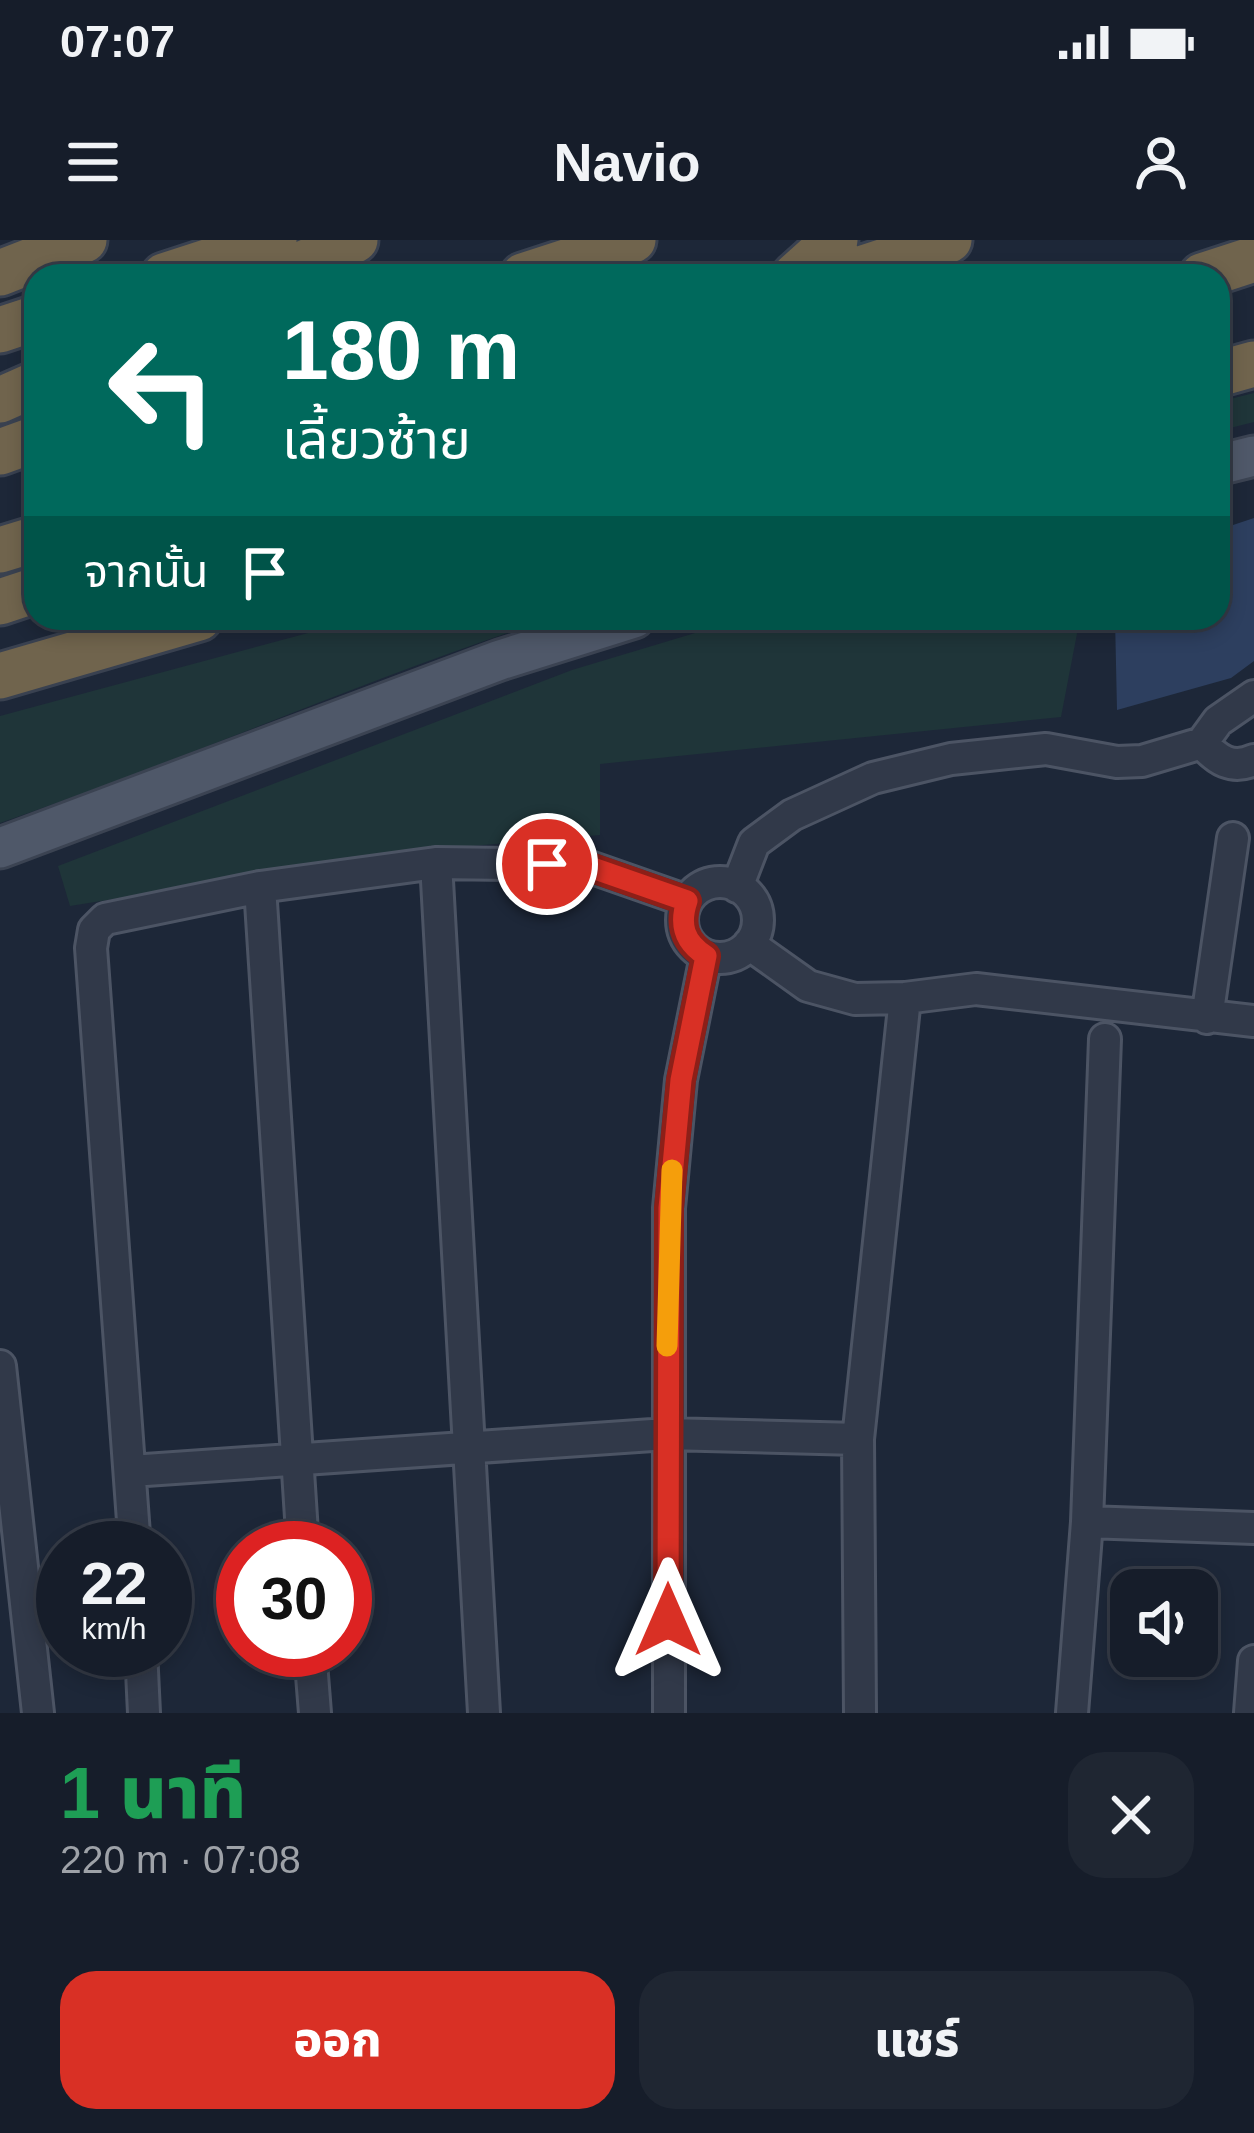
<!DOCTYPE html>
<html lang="th">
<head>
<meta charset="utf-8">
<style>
  :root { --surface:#161d2a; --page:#1f2632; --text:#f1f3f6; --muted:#9ea2a8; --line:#353b47; --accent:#d93025 }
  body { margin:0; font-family:Helvetica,"Noto Sans Thai",sans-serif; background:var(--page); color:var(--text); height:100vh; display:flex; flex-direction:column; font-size:45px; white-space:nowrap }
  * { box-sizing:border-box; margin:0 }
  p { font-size:39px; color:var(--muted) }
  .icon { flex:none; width:66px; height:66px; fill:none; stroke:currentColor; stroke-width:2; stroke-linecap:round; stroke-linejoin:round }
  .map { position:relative; height:1473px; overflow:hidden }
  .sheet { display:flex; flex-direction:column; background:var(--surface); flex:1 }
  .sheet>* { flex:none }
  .hud { position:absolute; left:24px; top:24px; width:1206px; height:366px; border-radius:36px; box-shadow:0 6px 18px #0003,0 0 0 3px var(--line); background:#00695c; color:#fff; overflow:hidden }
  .controls { position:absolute; left:1110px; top:1329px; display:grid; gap:24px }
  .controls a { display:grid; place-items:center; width:108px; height:108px; border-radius:24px; background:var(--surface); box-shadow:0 6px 18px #0003,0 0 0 3px var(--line); font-size:60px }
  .speed { position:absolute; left:36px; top:1281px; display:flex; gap:24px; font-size:60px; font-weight:700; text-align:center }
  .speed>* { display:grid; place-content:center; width:156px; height:156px; border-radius:50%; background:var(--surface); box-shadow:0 6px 18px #0003,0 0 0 3px var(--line); line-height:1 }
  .speed small { font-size:30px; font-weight:400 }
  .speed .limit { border:18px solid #d22; background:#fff; color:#111 }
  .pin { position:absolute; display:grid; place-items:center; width:102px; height:102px; color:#fff; margin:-51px; border:6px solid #fff; border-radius:50%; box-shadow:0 3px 12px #0007 }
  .me { position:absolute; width:132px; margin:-66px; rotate:0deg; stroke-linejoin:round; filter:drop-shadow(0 0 9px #0008) }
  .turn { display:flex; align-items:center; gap:42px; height:252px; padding:0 60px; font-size:54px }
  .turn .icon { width:156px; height:156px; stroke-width:2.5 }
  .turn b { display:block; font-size:84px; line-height:102px }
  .then { display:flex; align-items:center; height:114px; padding:0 60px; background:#0003; gap:24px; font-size:45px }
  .round { display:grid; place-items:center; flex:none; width:126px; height:126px; border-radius:36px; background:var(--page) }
  .overview { display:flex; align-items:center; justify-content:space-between; height:204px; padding:0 60px }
  h1 { font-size:72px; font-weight:800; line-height:90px; color:#1e9e55 }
  .action { display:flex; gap:24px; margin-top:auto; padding:24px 60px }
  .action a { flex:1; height:138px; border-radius:36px; background:var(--accent); color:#fff; font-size:48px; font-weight:800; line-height:138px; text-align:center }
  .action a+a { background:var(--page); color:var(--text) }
  .status { display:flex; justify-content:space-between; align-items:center; height:84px; padding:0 60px; background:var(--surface); direction:ltr }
  .status svg { height:33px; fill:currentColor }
  header { display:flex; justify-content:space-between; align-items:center; height:156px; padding:0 60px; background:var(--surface); font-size:54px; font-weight:800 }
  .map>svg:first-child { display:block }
  .green { fill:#1f3539 }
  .water { fill:#2d3f5f }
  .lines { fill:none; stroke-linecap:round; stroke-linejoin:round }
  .minor-casing { stroke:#4c5464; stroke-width:36 }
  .major-casing { stroke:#3b4352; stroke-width:45 }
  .highway-casing { stroke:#394150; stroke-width:51 }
  .minor { stroke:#313949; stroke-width:30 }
  .major { stroke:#4f5869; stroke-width:39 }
  .highway { stroke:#70644d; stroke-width:45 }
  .route-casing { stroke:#8d1f18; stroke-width:30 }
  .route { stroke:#d93025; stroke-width:21 }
  .slow { stroke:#f59e0b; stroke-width:21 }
</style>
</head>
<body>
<div class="status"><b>07:07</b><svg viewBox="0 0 49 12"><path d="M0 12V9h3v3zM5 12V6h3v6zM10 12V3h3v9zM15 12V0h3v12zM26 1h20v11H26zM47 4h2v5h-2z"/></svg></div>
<header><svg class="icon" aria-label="menu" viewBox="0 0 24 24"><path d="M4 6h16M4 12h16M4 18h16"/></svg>Navio<svg class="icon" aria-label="person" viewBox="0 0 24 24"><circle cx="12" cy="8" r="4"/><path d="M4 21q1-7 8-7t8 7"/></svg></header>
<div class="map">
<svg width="1254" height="1473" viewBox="0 0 1254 1473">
  <rect width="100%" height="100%" fill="#1d2738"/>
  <path class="green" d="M1254,153v29l-36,9v-29z
    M364,378h188c-186,61 -366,141 -552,205v-107z
    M745,378h335l-19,99 -461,47v71l-187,16 -343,55 -12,-40 514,-196z"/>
  <path class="water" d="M1254,278v143l-23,17 -114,32 -2,-92h103v-88z"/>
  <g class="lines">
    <defs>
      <path id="minor" d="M1202,503c15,17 30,27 52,17
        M436,623l48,850
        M682 680a38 38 0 1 1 76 0a38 38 0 1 1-76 0Z
        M260,647l43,661
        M737,647l17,-44 38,-28 81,-37 78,-19 95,-10 71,13 25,-1 60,-18 16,-22 36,-25
        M749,704l59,42 47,13 50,-1 71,-9 278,32
        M1207,778l26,-180
        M0,1126l38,347
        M131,1231l536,-37 191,5
        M1087,1282l167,6
        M135,1308l-44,-600 3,-18 11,-11 155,-32 176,-24 148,2 103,36
        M141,1410l3,63
        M310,1410l5,63
        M669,1473v-505l12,-128 25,-124
        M860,1473l-2,-274 47,-441
        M1072,1473l15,-191 18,-483
        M1250,1473l4,-52"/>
      <path id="major" d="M1218,225l36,-9
        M0,608l500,-188 134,-42"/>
      <path id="highway" d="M0,33l84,-33
        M164,36l110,-36
        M276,36l79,-36
        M523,36l110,-36
        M795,36l40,-36
        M839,36l110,-36
        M1202,36l52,-17
        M0,90l36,-12
        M1218,134l36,-10
        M0,160l36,-16
        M0,212l36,-13
        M0,310l36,-11
        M0,362l36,-12
        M0,436l199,-58"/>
    </defs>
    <use href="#minor" class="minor-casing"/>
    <use href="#major" class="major-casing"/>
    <use href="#highway" class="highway-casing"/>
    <use href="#minor" class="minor"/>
    <use href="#major" class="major"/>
    <use href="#highway" class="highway"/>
  </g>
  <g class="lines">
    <defs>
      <path id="route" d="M547,624l37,1 103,36c-8,24 -3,41 19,55l-25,124 -12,128 -1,412"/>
    </defs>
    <use href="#route" class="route-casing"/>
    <use href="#route" class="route"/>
    <path class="slow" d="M667,1106l5,-176"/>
  </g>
</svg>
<div class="controls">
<a><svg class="icon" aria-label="sound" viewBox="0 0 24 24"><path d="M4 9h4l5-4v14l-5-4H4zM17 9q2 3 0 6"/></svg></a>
</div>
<div class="speed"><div>22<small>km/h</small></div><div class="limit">30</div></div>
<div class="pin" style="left:547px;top:624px;background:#d93025"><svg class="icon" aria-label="arrive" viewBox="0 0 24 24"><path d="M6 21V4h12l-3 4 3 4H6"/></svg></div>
<svg class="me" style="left:668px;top:1380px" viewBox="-20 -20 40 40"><path d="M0-17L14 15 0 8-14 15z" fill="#d93025" stroke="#fff" stroke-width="4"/></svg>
<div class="hud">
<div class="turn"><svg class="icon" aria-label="left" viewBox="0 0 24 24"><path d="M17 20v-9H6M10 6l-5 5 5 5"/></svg><div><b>180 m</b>เลี้ยวซ้าย</div></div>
<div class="then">จากนั้น<svg class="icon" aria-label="arrive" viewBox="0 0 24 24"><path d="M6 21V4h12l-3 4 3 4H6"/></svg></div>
</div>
</div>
<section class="sheet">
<div class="overview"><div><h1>1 นาที</h1><p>220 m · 07:08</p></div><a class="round"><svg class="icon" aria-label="close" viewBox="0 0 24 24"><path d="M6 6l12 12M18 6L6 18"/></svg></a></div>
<div class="action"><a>ออก</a><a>แชร์</a></div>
</section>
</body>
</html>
